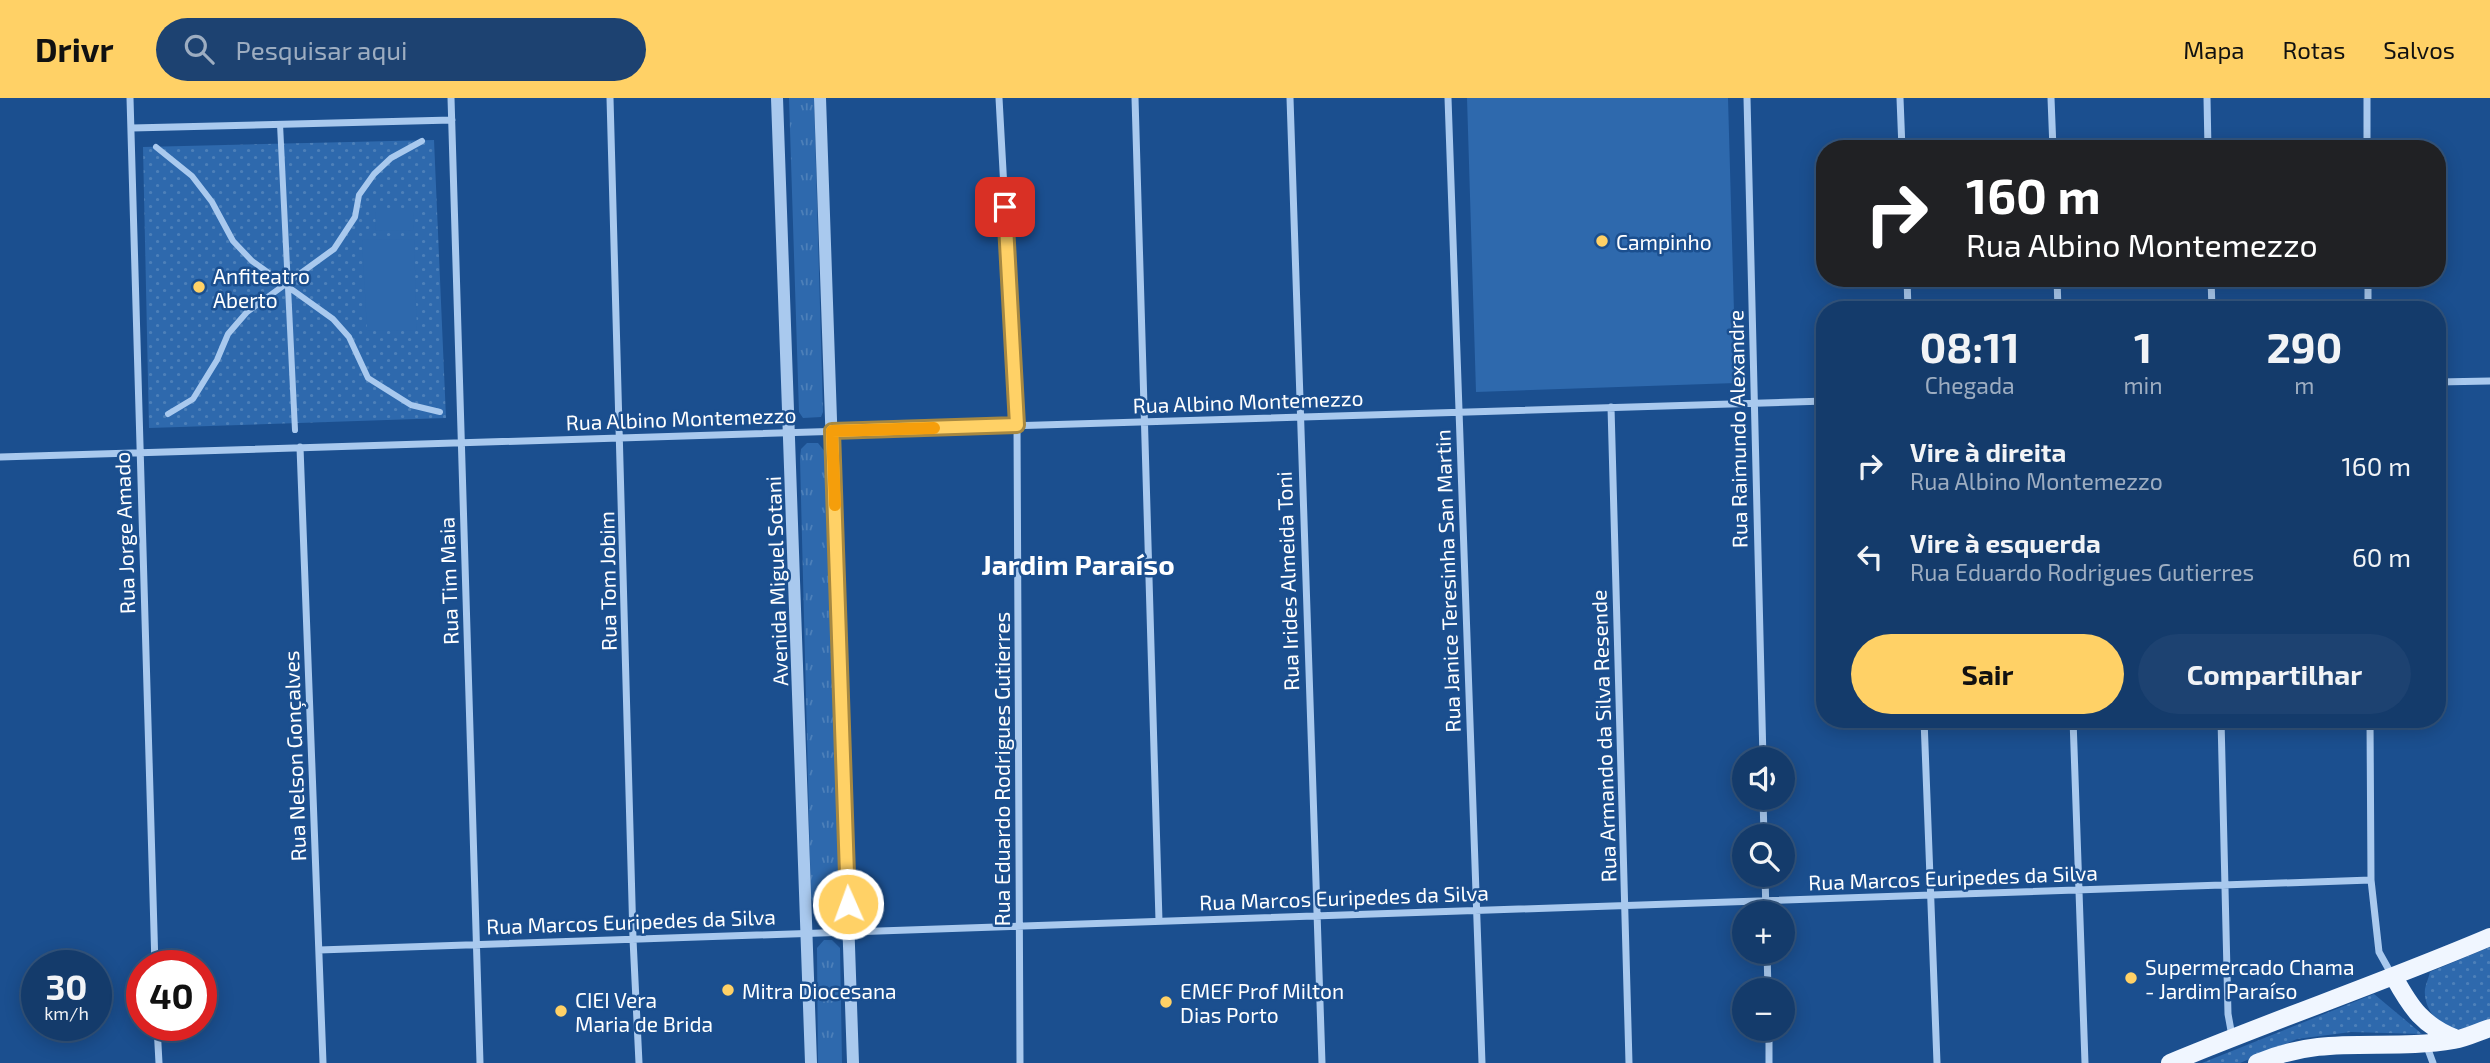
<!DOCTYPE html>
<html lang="pt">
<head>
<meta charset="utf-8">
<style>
  :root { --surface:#143b6b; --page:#1d4271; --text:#f1f3f6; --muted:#9dadc1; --line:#33557e; --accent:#ffd166 }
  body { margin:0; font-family:"Exo 2",sans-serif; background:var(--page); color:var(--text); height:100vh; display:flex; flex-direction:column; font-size:26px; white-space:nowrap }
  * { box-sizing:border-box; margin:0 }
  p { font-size:23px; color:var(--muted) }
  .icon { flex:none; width:38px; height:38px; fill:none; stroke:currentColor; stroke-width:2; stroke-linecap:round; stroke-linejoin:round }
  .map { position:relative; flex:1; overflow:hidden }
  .details { position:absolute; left:1816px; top:203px; width:630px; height:427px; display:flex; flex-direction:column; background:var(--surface); border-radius:28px; box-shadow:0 4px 18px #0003,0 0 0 2px var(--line) }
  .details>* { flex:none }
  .banner { position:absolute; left:1816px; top:42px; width:630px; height:147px; border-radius:28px; box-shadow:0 4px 18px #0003,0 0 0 2px var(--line); background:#202124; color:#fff; overflow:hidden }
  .fabs { position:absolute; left:1732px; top:649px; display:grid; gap:14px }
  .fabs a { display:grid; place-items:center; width:63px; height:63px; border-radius:50%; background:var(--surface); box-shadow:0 4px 18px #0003,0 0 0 2px var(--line); font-size:35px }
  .speed { position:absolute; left:21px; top:852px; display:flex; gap:14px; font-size:35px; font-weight:700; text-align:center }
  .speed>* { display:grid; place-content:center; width:91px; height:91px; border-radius:50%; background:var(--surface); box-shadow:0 4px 18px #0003,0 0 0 2px var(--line); line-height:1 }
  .speed small { font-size:18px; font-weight:400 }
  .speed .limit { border:10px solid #d22; background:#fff; color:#111 }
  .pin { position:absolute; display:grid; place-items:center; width:60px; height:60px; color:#fff; margin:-30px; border-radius:14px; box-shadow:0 4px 10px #0006 }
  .me { position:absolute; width:77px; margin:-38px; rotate:358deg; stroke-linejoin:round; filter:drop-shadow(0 0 5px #0008) }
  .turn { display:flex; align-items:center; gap:24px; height:147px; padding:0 35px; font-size:32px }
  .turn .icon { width:91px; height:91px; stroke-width:2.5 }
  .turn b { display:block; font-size:49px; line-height:60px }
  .eta { display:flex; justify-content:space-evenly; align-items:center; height:119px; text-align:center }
  .eta b { font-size:42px; font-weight:700; line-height:49px }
  .primary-button { display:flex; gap:14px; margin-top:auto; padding:14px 35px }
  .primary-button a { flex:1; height:80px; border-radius:42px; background:var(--accent); color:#111; font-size:28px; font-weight:700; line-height:80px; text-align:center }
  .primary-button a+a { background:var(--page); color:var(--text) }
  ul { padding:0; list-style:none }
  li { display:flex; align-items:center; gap:21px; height:91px; padding:0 35px }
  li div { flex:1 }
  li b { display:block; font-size:26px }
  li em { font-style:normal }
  header { display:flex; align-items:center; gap:42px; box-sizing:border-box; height:98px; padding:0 35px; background:var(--accent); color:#111 }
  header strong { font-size:33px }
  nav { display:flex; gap:38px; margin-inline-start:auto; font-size:24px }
  .search { width:490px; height:63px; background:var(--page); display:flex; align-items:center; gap:18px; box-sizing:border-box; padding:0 24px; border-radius:38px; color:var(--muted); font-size:26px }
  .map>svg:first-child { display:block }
  .grass { fill:url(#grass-tufts) }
  .park { fill:url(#park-dots) }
  .pitch { fill:#2e69ad }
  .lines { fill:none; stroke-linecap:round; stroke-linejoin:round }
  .pedestrian { stroke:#a9c9ee; stroke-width:6 }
  .minor { stroke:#a9c9ee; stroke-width:7 }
  .tertiary { stroke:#a9c9ee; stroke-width:12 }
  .primary { stroke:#f0f6ff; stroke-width:18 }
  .route-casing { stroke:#a68842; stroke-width:18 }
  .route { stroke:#ffd166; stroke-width:12 }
  .slow { stroke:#f59e0b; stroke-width:12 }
  .poi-dot { fill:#ffd166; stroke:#1b4f8f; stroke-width:2.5 }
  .labels { text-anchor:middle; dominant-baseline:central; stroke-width:5; stroke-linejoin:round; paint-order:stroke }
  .poi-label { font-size:21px; fill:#fff; stroke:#1b4f8f; text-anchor:start }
  .street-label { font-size:21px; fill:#fff; stroke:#1b4f8f }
  .district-label { font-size:28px; font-weight:bold; fill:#fff; stroke:#1b4f8f }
</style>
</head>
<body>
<header>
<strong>Drivr</strong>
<div class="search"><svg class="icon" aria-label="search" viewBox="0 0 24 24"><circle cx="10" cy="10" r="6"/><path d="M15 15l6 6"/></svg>Pesquisar aqui</div>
<nav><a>Mapa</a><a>Rotas</a><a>Salvos</a></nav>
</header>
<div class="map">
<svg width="2490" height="965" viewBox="0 0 2490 965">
  <defs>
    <pattern id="grass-tufts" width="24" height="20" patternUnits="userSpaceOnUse" patternTransform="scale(1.75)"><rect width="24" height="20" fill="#2e69ad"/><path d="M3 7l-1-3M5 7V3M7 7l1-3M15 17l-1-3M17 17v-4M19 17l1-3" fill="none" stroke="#4d80b9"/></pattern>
    <pattern id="park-dots" width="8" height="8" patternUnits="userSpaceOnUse" patternTransform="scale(1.75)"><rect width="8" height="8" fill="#2e69ad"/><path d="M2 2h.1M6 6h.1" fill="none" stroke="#4d80b9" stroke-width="1.8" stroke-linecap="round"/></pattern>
  </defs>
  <rect width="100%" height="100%" fill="#1b4f8f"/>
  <path class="grass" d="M789,0h25l9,314 -2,5 -18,1 -4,-6z
    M807,345h11l8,10 17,446c-6,12 -11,12 -24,12l-8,-13 -11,-440 1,-9z
    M824,842h8l8,8 2,115h-24l-1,-115z"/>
  <path class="park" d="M434,42l12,278 -297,10 -6,-281z
    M2490,849v72c-10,4 -21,10 -33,10 -19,-1 -34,-22 -32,-40 1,-6 4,-12 5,-17z
    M2374,896l48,40 -71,-2 -54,7 -57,24h-38z"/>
  <path class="pitch" d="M1467,0h261l8,285 -260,9z
    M375,114h38l1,18 -38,1z
    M414,141l3,92 -50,-1 -5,-90z"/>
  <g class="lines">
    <path class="pedestrian" d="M280,26l15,306
      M156,49l36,29 20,26 21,39 19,20 81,58 16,18 19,41 43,27 29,7
      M168,316l25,-15 24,-39 11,-26 19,-22 87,-63 21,-32 4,-22 15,-21 17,-16 31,-17"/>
    <path class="minor" d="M130,0l25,868
      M451,0l29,965
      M610,0l23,841 6,124
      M999,0l18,327 3,638
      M1135,0l24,823
      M1290,0l32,965
      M1448,0l34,965
      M1747,0l16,662
      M1900,0l2,51
      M2051,0l2,51
      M2207,0l1,51
      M2367,0v51
      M132,30l320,-8
      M1907,180l1,32
      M2057,180l1,32
      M2211,180l1,32
      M2368,180v32
      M2438,284l52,-1
      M1611,309l18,656
      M300,349l23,616
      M0,359l1825,-56
      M1924,621l13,344
      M2073,621l12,344
      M2221,621l7,295 4,22
      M2370,621l1,161 8,72 14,25
      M1763,700l1,38
      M1765,777l1,39
      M319,852l2052,-70
      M1767,854l1,38
      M157,928l2,37
      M1769,931v34
      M2426,946l7,19"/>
    <path class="tertiary" d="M777,0l34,965
      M820,0l33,965"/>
    <path class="primary" d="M2394,879c17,31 29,49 63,62
      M2170,965c106,-44 214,-81 320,-126
      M2257,965c69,-30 128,-11 197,-23 12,-2 24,-8 36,-12"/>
  </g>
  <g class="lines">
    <defs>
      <path id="route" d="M848,806l-16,-473 185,-6 -12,-218"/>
    </defs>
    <use href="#route" class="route-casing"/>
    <use href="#route" class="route"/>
    <path class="slow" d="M835,407l-3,-74 102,-3"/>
  </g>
  <g class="poi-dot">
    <circle cx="1602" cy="143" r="7"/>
    <circle cx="199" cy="189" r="7"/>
    <circle cx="2131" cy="880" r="7"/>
    <circle cx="728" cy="892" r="7"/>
    <circle cx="1166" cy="904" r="7"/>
    <circle cx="561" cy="913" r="7"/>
  </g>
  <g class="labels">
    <g class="poi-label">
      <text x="1616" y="143">Campinho</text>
      <text x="213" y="177">Anfiteatro<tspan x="213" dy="24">Aberto</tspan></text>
      <text x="2145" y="868">Supermercado Chama<tspan x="2145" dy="24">- Jardim Paraíso</tspan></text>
      <text x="742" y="892">Mitra Diocesana</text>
      <text x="1180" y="892">EMEF Prof Milton<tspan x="1180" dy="24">Dias Porto</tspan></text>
      <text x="575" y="901">CIEI Vera<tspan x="575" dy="24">Maria de Brida</tspan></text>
    </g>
    <g class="street-label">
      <text transform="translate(1248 303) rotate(-2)">Rua Albino Montemezzo</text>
      <text transform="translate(681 320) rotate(-2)">Rua Albino Montemezzo</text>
      <text transform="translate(1737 331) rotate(-91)">Rua Raimundo Alexandre</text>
      <text transform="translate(124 435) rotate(-92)">Rua Jorge Amado</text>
      <text transform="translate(448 483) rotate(-92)">Rua Tim Maia</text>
      <text transform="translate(607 483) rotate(-91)">Rua Tom Jobim</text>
      <text transform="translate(776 483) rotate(-92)">Avenida Miguel Sotani</text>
      <text transform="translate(1287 483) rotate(-92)">Rua Irides Almeida Toni</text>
      <text transform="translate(1447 483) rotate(-92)">Rua Janice Teresinha San Martin</text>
      <text transform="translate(1603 638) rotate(-92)">Rua Armando da Silva Resende</text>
      <text transform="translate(294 658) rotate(-92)">Rua Nelson Gonçalves</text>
      <text transform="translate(1001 671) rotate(-90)">Rua Eduardo Rodrigues Gutierres</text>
      <text transform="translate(1953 779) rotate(-2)">Rua Marcos Euripedes da Silva</text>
      <text transform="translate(1344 799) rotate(-2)">Rua Marcos Euripedes da Silva</text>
      <text transform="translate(631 823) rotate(-2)">Rua Marcos Euripedes da Silva</text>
    </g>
    <g class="district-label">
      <text x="1078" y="466">Jardim Paraíso</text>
    </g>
  </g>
</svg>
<div class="fabs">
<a><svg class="icon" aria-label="sound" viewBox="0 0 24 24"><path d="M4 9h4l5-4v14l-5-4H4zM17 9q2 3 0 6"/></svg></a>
<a><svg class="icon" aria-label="search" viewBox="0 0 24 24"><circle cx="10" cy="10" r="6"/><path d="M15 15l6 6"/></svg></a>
<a>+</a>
<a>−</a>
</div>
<div class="speed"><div>30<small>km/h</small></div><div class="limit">40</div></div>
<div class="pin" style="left:1005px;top:109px;background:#d93025"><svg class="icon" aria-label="arrive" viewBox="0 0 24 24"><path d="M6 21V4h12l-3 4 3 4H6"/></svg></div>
<svg class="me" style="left:848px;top:806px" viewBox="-20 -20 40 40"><circle r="17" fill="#ffd166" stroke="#fff" stroke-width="3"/><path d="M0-11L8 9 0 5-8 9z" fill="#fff"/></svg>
<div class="banner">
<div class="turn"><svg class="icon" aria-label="right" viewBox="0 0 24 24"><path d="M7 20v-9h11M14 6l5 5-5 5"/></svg><div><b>160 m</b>Rua Albino Montemezzo</div></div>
</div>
<section class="details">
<div class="eta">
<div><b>08:11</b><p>Chegada</p></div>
<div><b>1</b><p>min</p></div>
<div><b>290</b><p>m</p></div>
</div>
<ul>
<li><svg class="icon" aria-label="right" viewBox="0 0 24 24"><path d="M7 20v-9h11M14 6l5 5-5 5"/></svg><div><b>Vire à direita</b><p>Rua Albino Montemezzo</p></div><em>160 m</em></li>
<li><svg class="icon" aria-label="left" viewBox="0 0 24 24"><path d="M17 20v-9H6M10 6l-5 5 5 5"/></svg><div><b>Vire à esquerda</b><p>Rua Eduardo Rodrigues Gutierres</p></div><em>60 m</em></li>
</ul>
<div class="primary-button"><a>Sair</a><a>Compartilhar</a></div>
</section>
</div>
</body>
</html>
